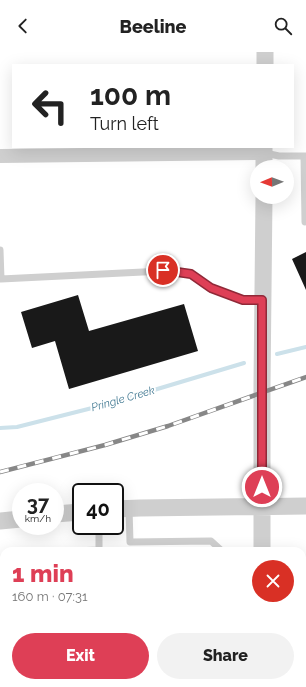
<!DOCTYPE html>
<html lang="en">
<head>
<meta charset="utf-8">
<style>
  :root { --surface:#fff; --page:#f2f2f2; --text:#222; --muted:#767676; --accent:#de3f56 }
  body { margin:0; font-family:Raleway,sans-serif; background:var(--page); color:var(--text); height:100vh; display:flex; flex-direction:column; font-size:15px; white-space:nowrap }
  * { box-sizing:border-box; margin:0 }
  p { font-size:13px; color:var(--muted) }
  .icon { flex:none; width:22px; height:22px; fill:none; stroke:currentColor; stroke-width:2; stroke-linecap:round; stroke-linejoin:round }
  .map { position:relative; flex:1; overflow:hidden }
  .sheet { position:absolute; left:0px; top:495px; width:306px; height:140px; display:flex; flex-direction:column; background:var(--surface); border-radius:12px 12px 0 0; box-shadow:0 4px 16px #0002 }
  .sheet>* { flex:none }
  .hud { position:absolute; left:12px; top:12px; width:282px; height:84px; border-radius:0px; box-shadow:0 4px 16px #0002; background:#fff; color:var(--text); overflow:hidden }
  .needle { width:26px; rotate:269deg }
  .fabs { position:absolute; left:250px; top:108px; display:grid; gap:8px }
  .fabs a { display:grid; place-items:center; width:44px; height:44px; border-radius:50%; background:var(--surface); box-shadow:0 4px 16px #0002; font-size:20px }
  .speed { position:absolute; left:12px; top:431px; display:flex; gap:8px; font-size:20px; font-weight:700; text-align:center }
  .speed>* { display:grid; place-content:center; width:52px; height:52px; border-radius:50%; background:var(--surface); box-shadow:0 4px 16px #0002; line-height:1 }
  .speed small { font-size:10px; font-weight:400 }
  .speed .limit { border:2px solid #111; border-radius:6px; background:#fff; color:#111 }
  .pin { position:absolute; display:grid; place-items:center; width:34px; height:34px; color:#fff; margin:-17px; border:2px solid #fff; border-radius:50%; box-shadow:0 1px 4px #0007 }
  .me { position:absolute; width:44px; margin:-22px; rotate:0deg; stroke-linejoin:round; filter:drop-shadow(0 0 3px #0008) }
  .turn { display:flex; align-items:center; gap:14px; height:84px; padding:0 12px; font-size:18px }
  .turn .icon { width:52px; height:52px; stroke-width:2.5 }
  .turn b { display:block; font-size:28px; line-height:34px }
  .round { display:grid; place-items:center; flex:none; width:42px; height:42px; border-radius:21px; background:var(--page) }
  .headline { display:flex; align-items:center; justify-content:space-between; height:68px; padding:0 12px }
  h1 { font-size:24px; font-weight:800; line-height:30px; color:var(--accent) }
  .primary-button { display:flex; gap:8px; margin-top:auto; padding:8px 12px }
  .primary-button a { flex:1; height:46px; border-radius:24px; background:var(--accent); color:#fff; font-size:16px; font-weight:800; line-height:46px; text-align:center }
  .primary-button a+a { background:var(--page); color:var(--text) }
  header { display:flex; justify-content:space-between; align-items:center; height:52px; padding:0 12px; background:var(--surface); font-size:18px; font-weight:800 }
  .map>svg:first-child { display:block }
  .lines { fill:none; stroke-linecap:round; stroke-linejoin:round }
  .stream { stroke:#cce1ea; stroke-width:4 }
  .building { fill:#191919 }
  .service { stroke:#cfcfcf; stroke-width:7 }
  .minor { stroke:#cfcfcf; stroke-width:14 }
  .tertiary { stroke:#cfcfcf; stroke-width:17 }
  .rail-casing { stroke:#878787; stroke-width:4.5 }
  .rail { stroke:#fff; stroke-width:3; stroke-dasharray:9; stroke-linecap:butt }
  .route-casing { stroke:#902938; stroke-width:10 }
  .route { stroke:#de3f56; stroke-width:7 }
  .labels { text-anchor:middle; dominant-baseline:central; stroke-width:4; stroke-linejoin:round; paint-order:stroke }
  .water-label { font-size:11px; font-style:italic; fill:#427992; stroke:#fff }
</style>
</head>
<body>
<header><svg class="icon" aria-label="back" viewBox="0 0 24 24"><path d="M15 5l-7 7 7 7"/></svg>Beeline<svg class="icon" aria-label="search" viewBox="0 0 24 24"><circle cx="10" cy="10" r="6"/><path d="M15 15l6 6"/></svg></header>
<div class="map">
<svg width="306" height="635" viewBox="0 0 306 635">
  <rect width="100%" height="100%" fill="#fff"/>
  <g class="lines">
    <path class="stream" d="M277,302l29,-7
      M0,376l17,-1 87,-22 140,-42"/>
  </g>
  <path class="building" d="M306,200v38l-14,-31z
    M78,243l11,36 95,-27 14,47 -129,38 -14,-48 -23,7 -11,-36z"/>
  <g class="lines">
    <path class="service" d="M265,101l14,3h27
      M304,104l1,66 1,-1
      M0,198l1,29h-1
      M1,227l162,-8 28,3 20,13 32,13h19
      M129,456l1,34 81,-1 11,10
      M99,474v25
      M73,499l26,-1
      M0,538h4
      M0,630h4
      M52,631v4
      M77,631v4
      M138,631v4"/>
    <path class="minor" d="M0,104l264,-3"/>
    <path class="tertiary" d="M265,13v-13
      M264,115v-20
      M115,457l25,-1 166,-2
      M55,462l26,-2
      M0,469l21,-2
      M262,499v-167l2,-187
      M263,631v4"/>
    <defs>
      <path id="rail" d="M0,420l105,-27 63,-19 138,-49"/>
    </defs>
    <use href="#rail" class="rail-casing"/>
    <use href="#rail" class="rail"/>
  </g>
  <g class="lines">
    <defs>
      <path id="route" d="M163,218l28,4 20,14 32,12h19v187"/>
    </defs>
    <use href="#route" class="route-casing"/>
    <use href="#route" class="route"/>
  </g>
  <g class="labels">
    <g class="water-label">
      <text transform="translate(123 347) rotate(-16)">Pringle Creek</text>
    </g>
  </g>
</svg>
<div class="fabs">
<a><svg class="needle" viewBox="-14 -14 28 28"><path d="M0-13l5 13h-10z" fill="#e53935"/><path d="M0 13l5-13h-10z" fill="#767676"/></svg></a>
</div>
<div class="speed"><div>37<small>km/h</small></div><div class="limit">40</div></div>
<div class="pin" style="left:163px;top:218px;background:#d93025"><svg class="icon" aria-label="arrive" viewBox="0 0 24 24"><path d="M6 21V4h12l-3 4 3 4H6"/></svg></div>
<svg class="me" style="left:262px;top:435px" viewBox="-20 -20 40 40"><circle r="17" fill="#de3f56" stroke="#fff" stroke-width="3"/><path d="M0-11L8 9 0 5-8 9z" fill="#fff"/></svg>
<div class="hud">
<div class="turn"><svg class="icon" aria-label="left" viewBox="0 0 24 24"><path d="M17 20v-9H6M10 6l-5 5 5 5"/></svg><div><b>100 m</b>Turn left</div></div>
</div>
<section class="sheet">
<div class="headline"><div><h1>1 min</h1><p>160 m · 07:31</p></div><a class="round" style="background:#d93025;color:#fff"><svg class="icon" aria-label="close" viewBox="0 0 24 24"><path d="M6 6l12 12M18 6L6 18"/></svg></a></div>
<div class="primary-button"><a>Exit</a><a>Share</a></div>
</section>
</div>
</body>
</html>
